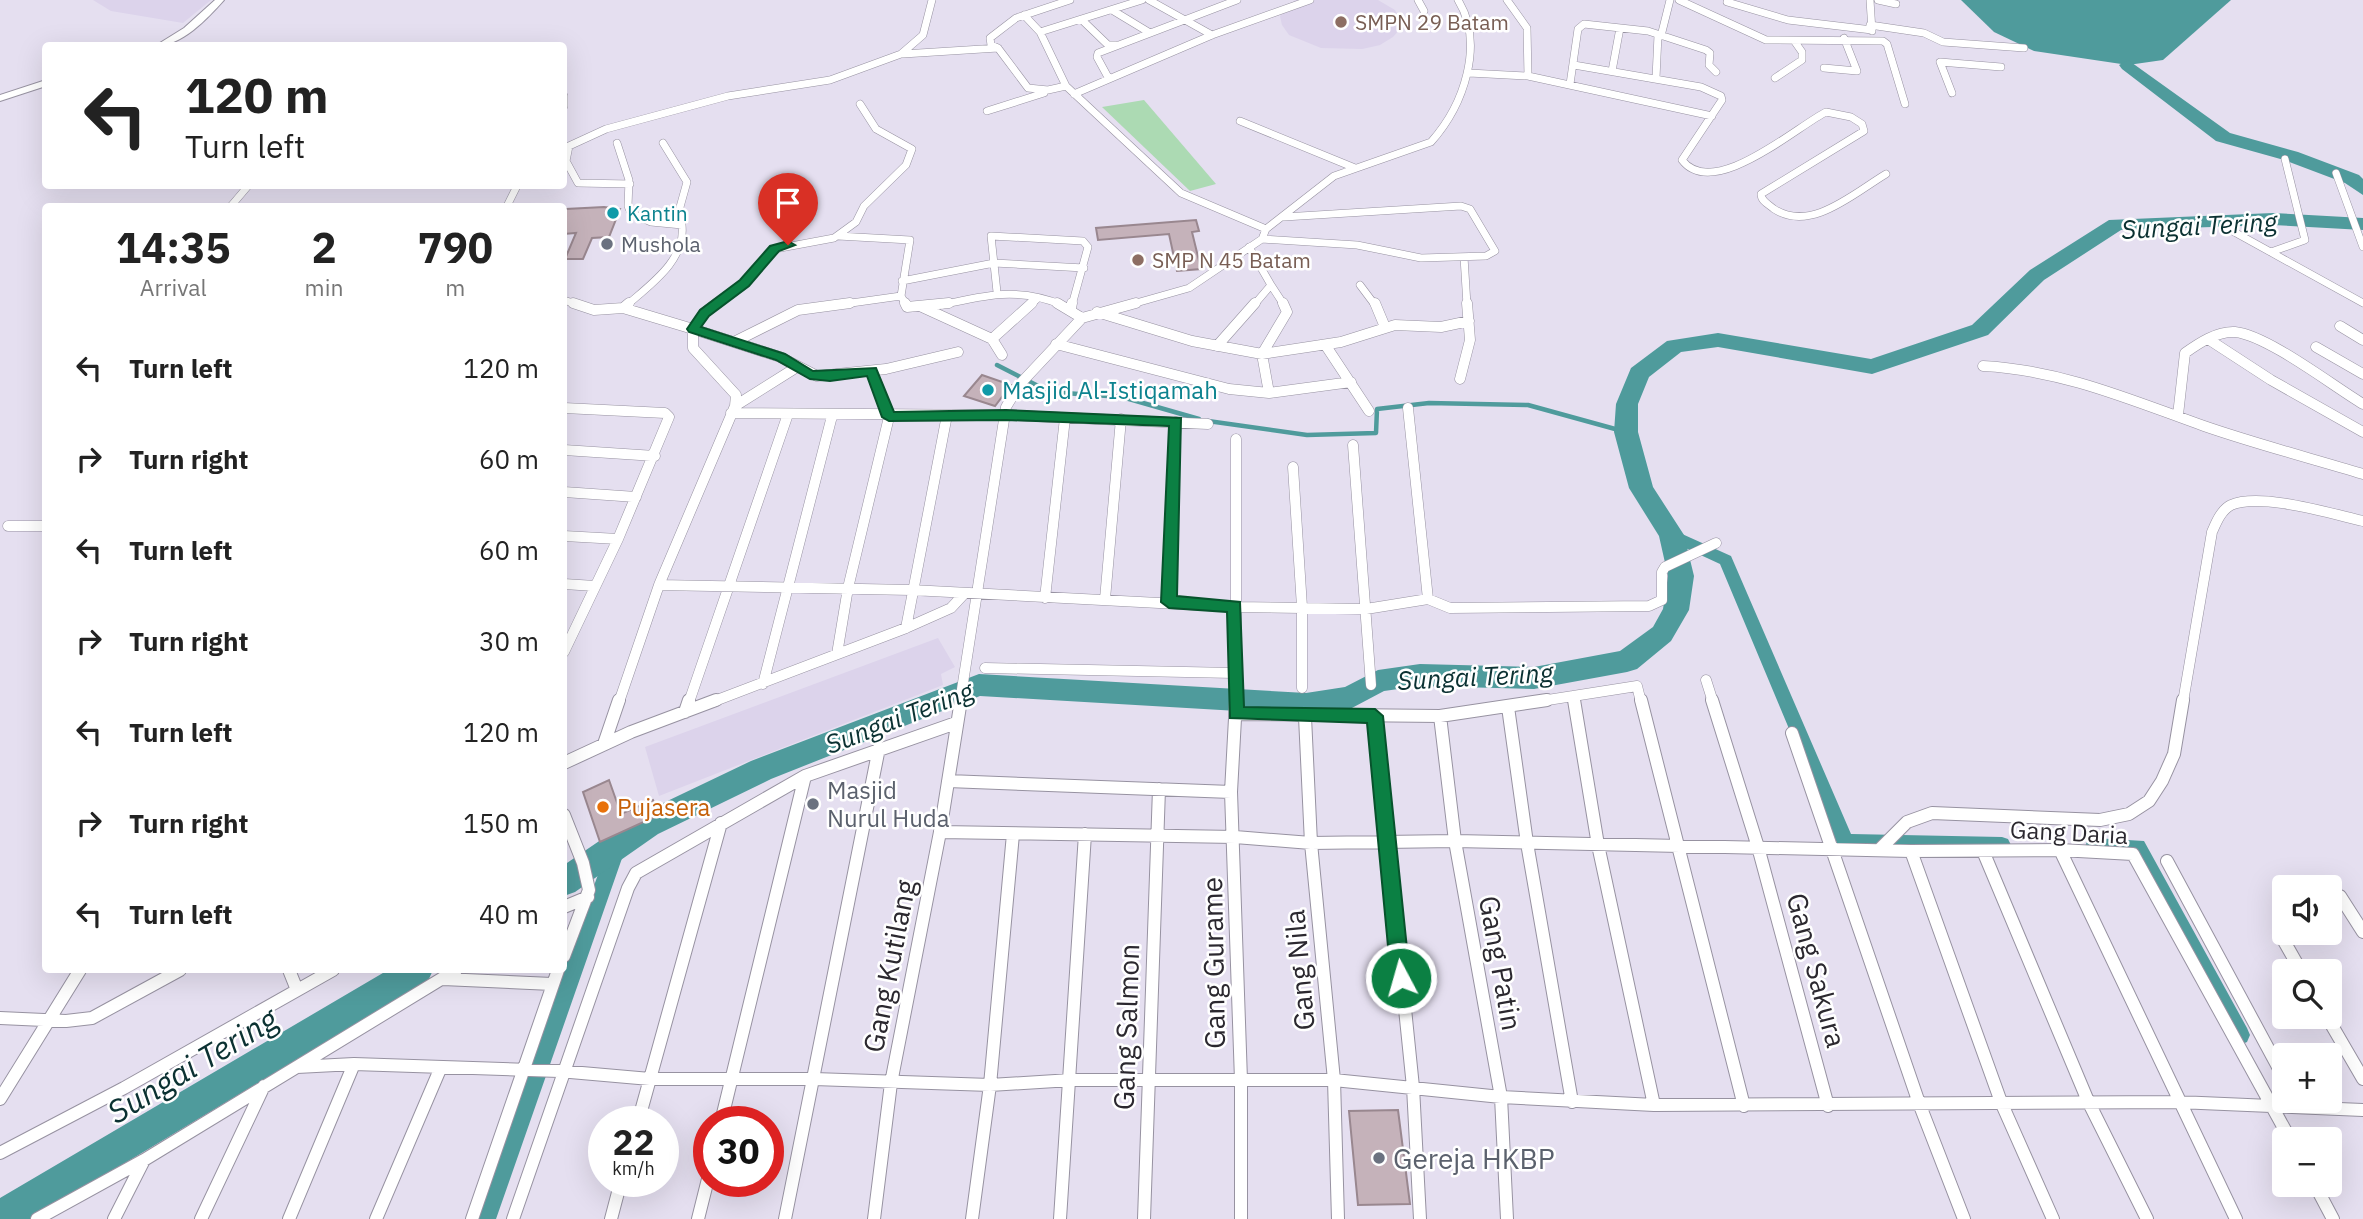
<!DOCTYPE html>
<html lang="en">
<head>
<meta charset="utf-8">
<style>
  :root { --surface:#fff; --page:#f2f2f2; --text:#222; --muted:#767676 }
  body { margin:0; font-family:"IBM Plex Sans",sans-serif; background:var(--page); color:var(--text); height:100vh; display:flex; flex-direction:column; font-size:26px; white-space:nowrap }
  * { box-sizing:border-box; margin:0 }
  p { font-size:23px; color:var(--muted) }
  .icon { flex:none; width:38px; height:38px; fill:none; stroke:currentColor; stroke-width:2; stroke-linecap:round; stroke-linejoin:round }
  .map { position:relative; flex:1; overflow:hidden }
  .side { position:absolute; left:42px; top:203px; width:525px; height:770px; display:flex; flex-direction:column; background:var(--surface); border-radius:7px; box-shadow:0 7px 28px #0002 }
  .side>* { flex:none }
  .banner { position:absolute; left:42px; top:42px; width:525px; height:147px; border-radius:7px; box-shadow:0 7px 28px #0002; background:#fff; color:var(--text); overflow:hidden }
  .buttons { position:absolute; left:2272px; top:875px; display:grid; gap:14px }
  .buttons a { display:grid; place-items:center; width:70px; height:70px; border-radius:7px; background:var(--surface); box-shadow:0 7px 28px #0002; font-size:35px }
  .speed { position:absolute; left:588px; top:1106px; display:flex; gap:14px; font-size:35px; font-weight:700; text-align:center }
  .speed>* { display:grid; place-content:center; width:91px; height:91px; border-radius:50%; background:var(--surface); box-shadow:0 7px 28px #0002; line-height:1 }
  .speed small { font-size:18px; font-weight:400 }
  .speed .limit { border:10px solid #d22; background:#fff; color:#111 }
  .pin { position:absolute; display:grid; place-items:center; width:60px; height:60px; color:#fff; margin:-72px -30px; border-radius:50% 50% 50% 0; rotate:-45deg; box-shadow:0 0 7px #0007 }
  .pin .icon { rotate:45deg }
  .me { position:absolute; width:77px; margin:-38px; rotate:354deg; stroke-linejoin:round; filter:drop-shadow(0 0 5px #0008) }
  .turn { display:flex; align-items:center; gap:24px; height:147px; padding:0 28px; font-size:32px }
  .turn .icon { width:91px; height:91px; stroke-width:2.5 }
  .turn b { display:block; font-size:49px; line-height:60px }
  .eta { display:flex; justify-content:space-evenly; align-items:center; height:119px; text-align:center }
  .eta b { font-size:42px; font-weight:700; line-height:49px }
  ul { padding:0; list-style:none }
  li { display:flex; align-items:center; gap:21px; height:91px; padding:0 28px }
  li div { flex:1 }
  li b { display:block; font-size:26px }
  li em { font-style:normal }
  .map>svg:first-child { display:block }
  .built { fill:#dcd3eb }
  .green { fill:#acdab3 }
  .water { fill:#4f9b9c }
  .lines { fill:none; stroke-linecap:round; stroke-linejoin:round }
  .stream { stroke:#4f9b9c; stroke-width:4.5 }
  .canal { fill:#4f9b9c; fill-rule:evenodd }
  .river { fill:#4f9b9c; fill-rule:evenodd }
  .building { fill:#c5b2ba; stroke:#99878f; stroke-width:2 }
  .minor-far2-casing { stroke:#9792a1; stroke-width:8 }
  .minor-far1-casing { stroke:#9792a1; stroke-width:11 }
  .minor-casing { stroke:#9792a1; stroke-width:14 }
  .tertiary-casing { stroke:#9792a1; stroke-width:2 }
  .minor-far2 { stroke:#fff; stroke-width:7 }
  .minor-far1 { stroke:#fff; stroke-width:10 }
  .minor { stroke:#fff; stroke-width:12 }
  .tertiary { fill:#fff; fill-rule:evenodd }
  .route { fill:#0b8043; stroke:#07532c; stroke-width:2 }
  .education-dot { fill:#8d6e63; stroke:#fff; stroke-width:2.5 }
  .culture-dot { fill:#0f9aa8; stroke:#fff; stroke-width:2.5 }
  .worship-dot { fill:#6b7280; stroke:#fff; stroke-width:2.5 }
  .food-dot { fill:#e8710a; stroke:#fff; stroke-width:2.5 }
  .labels { text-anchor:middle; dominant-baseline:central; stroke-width:5; stroke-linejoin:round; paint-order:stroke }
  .far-education-label { font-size:21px; fill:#785e54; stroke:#fff; text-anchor:start }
  .far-culture-label { font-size:21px; fill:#0d838f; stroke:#fff; text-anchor:start }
  .far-worship-label { font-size:21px; fill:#5b616d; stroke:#fff; text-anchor:start }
  .culture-label { font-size:24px; fill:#0d838f; stroke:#fff; text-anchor:start }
  .worship-label { font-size:24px; fill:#5b616d; stroke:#fff; text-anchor:start }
  .food-label { font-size:24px; fill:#c56008; stroke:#fff; text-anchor:start }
  .street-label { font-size:24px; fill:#2b282f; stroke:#fff }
  .water-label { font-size:26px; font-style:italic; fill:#0b3132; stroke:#fff }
  .near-street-label { font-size:28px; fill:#2b282f; stroke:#fff }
  .near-worship-label { font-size:28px; fill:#5b616d; stroke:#fff; text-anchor:start }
  .near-water-label { font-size:32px; font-style:italic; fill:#0b3132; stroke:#fff }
</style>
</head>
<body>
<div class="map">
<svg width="2363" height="1219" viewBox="0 0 2363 1219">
  <rect width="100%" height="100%" fill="#e5dff0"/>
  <path class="built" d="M93,0h118l-28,23 -72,-12z
    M1295,0h83l17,10 5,9v10l-7,8 -13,8 -18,4 -41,-1 -32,-13 -7,-10 -2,-9z
    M938,638l17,29 -14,7 2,11 -284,111 -14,-49z"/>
  <path class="green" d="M1144,100l72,84 -26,7 -88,-84z"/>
  <path class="water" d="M1961,0h270l-68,60 -35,5 -94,-14 -40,-19z"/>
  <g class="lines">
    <path class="stream" d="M997,365l53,27 72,5 77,22
      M1208,421l99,14 69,-2 1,-24 52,-6 99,2 98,27"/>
    <path class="canal" d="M1671,529l60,27 120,278 151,3 6,2 3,6 -3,6 -6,2 -157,-3 -6,-2 -119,-284 -54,-25 -3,-4 3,-4z
      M618,836l6,2 3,6 -131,375h-22l135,-375 3,-6z
      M2094,838l50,3 103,187 3,7 -3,7 -7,3 -7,-3 -100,-187 -45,-3 -3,-6 3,-6z"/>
    <path class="river" d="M2128,60l102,73 68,19 61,23 4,4v16l-18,-12 -61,-23 -68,-19 -94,-72 -3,-4z
      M2273,213l90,5v12l-90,-5 -152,5 -77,50 -56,55 -116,39 -154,-27 -37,5 -32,25 -11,27v28l15,55 31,48 10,41 -5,34 -18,31 -34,28 -10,3 -93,17 -114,-3 -36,5 -34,18 -44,6 -326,-19 -209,83 -113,55 -83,58 -11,4v-31l72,-49 115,-55 228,-87 327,19 39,-6 33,-17 42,-6 114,3 86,-16 33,-24 10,-18 5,-33 -9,-40 -30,-48 -15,-56 2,-28 15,-36 36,-27 51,-8 153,26 101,-34 58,-55 79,-50z
      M388,970h45l-5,11 -396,238h-32v-21z"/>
  </g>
  <path class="building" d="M604,207l16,2 -11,28 -17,1 -9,21h-18l11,-26 -12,1 2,-25z
    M1196,220l3,11 -7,1 9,37 -24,2 -8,-37 -71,6 -2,-12z
    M982,375l29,10 -16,21 -31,-10z
    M609,780l12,34 32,-14 6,15 -59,27 -17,-50z
    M1398,1110l12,94 -52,1 -9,-94z"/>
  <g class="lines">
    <defs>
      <path id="minor-far2" d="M1149,0l63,35
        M1418,0l6,11
        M1507,0l20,28 1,48
        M1679,0l87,40 117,1 4,3 18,60
        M1870,0l2,31
        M1878,0l18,4
        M1727,2l61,18 84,10
        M1112,10l38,23
        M1024,15l16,17 26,54 115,107 85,36
        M1082,20l26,25h8
        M1870,25l54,8 19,9 81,6
        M1040,32l102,-32
        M1661,36l9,-36
        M998,48l-7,-3 -1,-7 26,-20 54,-18
        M903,54l95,-6 30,40 20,2 18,-4
        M1574,65l127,22 20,9 1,4 -40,60c31,41 114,-33 144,-48l25,5 11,7 2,7 -103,63c0,7 7,10 13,15 37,24 80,-16 112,-35
        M1824,68l33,3 -13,-33
        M1612,71l8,-43
        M1469,73l59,3 184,40
        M1656,78l2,-43
        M1775,78l27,-18v-8l-7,-10
        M1109,79l-12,-22 1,-4 139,-53
        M1570,84l8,-55 6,-5 64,7 58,19 4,3 -1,12 7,7
        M1952,93l-12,-31 61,5
        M1074,94l138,-59 98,-35
        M564,96v10
        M987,111l57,-18
        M1240,121l115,47
        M617,143l12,37 -1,26 3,7 20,9 31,3c4,35 -31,59 -55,80
        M663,143l24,39 -7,25 2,18
        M2336,173l27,74
        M630,184l-52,-1 -12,-22 3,-15 37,-17 122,-33 102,-16 71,-26 22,-19 9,-35
        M231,206l17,-20
        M507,206l10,-20
        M2227,228l136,75
        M838,236l72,4 -9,56 5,9
        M1262,239l95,6 64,13 65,-2 9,-5 -25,-42 -9,-3 -177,11
        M1249,247l22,38 -17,20
        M2271,252l34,-12 -20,-81
        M1464,257l3,48
        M902,281l92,-18 90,5
        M1271,285l13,20
        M1360,285l15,20
        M997,292l-6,-56 92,5 5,6 -16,58
        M564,300l14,5
        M715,305l29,-22 31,-34 59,-11 22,-16 8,-16 42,-41 6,-16 -36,-20 -16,-25
        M837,305l64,-9
        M942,305c43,-10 77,-18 120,0
        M1030,305l8,-7
        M1129,305l60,-17 73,-49 4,-10 68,-53 97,-34c33,-37 54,-98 27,-142"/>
      <path id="minor-far1" d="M573,303l21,7 29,-2 70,21v19l43,47 -1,11 -76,179 -40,117
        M717,303l-13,10 -11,16 87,28 37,19 69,-7 72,-17
        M905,303l2,4 42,-4
        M1057,303l25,15
        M1375,303l10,24
        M922,307l70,32 10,16
        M623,308l6,-5
        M1071,308l1,-5
        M1097,312l95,29 70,13 79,-12 54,-17 46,2 28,-6
        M2340,326l23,14
        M992,339l40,-36
        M2208,339l63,41 92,52
        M734,342l64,-32 52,-7
        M1056,344l173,45 40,4 82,-11
        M1217,346l38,-43
        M1326,346l43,65
        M2316,347l47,27
        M1983,366c79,4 148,34 221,60 52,18 106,32 159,48
        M1460,379l10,-39 -3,-37
        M1269,393l-7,-39 25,-42 -4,-9
        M735,406l62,-39
        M564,408l101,5 4,4 -51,122 -54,113
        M1408,408l20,191
        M731,413l275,2 202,9
        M2178,415l7,-62c14,-10 32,-22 50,-21 32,3 98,54 128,72
        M1236,439v263
        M1353,445l18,240
        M564,450l91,6
        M1293,467l9,140v81
        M564,492l72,5
        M8,526h38
        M564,536l54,3
        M564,584l31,2
        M659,585l252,5 324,17 131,2 62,-10 22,9 199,-2 13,-6v-28l3,-5 51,-24
        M1045,598l20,-180
        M1105,599l16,-180
        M1169,602l7,-180
        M906,628l41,-213
        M837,654l11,-66 41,-171 -17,-46
        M985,668l249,5
        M1706,680l7,22
        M763,684l69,-268
        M1573,696l1,6
        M689,702l99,-288
        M712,702l194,-74 45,-20 13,-14
        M960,702l46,-295 14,-23 62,-66 54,-15
        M1535,702l102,-16 4,16
        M2183,702l29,-170c4,-9 9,-22 19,-27 29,-13 101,9 132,16"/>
      <path id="minor" d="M1236,700l-5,92 10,288v139
        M1574,700l24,145 56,260
        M1641,700l103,406
        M1712,700l46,147 70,259
        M1508,707l19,136 45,259
        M685,712l4,-12
        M1236,714l204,2 107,-16
        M1375,716l38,371 7,132
        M1440,716l15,125 46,256 6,122
        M1305,717l6,126 23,237 4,139
        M1792,733l127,370 45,116
        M604,744l15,-44
        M564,763l67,-31 85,-32
        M948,781l283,11
        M564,815l19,48 6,27 -25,66
        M940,832l295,5 76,6 144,-2 456,10 149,-1 73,4 157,285
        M1880,849l27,-27 25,-9 168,7 29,-6 20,-13 13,-20 12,-27 9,-54
        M2060,850l176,369
        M1911,851l90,251 52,117
        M1983,851l105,250 59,118
        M2167,861l117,217
        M2340,896l23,36
        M564,907l24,-10
        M2280,934l21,37
        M289,970l8,20
        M443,979l109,5
        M2327,1017l36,62
        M0,1018l66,3 26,-3 88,-48
        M297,1067l57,-3 205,7 91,8h164l176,6 81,-5h263l167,17 153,8 524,-3 185,8
        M0,1099l80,-129
        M638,1122l83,-299
        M721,1122l84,-346
        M0,1153l124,-65 209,-118
        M2315,1185l18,34
        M37,1219l107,-59 312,-190
        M114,1219l30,-59
        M201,1219l63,-133
        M289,1219l65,-155
        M376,1219l65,-152
        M472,1219l86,-249
        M513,1219l115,-331 8,-15 169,-97 151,-53
        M611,1219l10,-38
        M698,1219l11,-44
        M785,1219l94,-471
        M874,1219l17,-136 49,-251 21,-132
        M972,1219l18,-134 23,-251
        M1060,1219l25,-385
        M1144,1219l15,-430"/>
      <path id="tertiary" d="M215,0h9c-17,19 -42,46 -69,46l29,-18z
        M46,80v6l-46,15v-6z"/>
    </defs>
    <use href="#minor-far2" class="minor-far2-casing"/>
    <use href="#minor-far1" class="minor-far1-casing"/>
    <use href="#minor" class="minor-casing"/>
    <use href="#tertiary" class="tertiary-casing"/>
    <use href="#minor-far2" class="minor-far2"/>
    <use href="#minor-far1" class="minor-far1"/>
    <use href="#minor" class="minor"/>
    <use href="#tertiary" class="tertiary"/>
  </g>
  <path class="route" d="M788,241l7,4 -16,6 -30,35 -40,30 -8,11 84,27 28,17 63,-3 18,44 112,-2 175,8 -4,178 63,6 4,105 131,2 8,7 27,262 -2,6 -7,3 -7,-3 -3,-6 -24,-255 -137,-5 -3,-106 -58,-4 -8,-6 8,-176 -163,-6 -117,1 -7,-4 -15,-41 -37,5 -20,-2 -34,-19 -87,-28 -2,-3 13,-19 40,-30 30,-34z"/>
  <g class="education-dot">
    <circle cx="1341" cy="22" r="7"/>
    <circle cx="1138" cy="260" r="7"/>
  </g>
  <g class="culture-dot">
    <circle cx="613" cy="213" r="7"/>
    <circle cx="988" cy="390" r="7"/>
  </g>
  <g class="worship-dot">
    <circle cx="607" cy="244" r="7"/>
    <circle cx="813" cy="804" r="7"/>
    <circle cx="1379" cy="1158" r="7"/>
  </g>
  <circle class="food-dot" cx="603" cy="807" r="7"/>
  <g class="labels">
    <g class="far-education-label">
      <text x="1355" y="22">SMPN 29 Batam</text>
      <text x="1152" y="260">SMP N 45 Batam</text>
    </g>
    <g class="far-culture-label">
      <text x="627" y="213">Kantin</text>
    </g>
    <g class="far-worship-label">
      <text x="621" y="244">Mushola</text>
    </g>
    <g class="culture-label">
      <text x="1002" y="390">Masjid Al-Istiqamah</text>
    </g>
    <g class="worship-label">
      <text x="827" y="790">Masjid<tspan x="827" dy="28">Nurul Huda</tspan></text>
    </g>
    <g class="food-label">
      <text x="617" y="807">Pujasera</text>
    </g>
    <g class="street-label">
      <text transform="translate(2069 832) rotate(3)">Gang Daria</text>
    </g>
    <g class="water-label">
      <text transform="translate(2199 225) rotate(-3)">Sungai Tering</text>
      <text transform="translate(1475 676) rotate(-3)">Sungai Tering</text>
      <text transform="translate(899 717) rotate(-21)">Sungai Tering</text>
    </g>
    <g class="near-street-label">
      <text transform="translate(1213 963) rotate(-91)">Gang Gurame</text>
      <text transform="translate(1501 963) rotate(80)">Gang Patin</text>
      <text transform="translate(889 966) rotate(-79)">Gang Kutilang</text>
      <text transform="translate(1299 970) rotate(-95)">Gang Nila</text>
      <text transform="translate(1817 970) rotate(75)">Gang Sakura</text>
      <text transform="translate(1126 1027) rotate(-88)">Gang Salmon</text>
    </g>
    <g class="near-worship-label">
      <text x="1393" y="1158">Gereja HKBP</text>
    </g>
    <g class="near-water-label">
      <text transform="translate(192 1065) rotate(-31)">Sungai Tering</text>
    </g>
  </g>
</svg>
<div class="buttons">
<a><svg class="icon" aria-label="sound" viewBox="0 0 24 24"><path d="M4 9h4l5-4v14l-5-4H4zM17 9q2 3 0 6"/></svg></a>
<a><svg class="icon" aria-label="search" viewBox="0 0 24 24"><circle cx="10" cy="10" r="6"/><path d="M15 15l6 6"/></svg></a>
<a>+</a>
<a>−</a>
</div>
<div class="speed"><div>22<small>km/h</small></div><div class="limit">30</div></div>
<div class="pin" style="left:788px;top:245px;background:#d93025"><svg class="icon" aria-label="arrive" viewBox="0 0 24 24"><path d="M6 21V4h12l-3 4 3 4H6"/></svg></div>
<svg class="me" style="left:1401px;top:978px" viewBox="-20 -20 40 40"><circle r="17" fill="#0b8043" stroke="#fff" stroke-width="3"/><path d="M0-11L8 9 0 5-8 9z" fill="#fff"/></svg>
<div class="banner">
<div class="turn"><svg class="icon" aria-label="left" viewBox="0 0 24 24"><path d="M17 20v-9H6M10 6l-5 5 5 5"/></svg><div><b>120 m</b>Turn left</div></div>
</div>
<section class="side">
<div class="eta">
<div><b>14:35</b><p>Arrival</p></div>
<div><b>2</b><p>min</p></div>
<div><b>790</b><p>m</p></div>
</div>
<ul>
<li><svg class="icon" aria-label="left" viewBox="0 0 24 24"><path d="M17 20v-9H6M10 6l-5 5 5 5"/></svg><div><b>Turn left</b></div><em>120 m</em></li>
<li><svg class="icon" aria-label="right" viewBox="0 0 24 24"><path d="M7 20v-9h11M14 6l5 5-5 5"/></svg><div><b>Turn right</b></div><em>60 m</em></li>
<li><svg class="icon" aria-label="left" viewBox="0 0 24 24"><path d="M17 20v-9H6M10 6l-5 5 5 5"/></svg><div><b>Turn left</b></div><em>60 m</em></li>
<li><svg class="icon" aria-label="right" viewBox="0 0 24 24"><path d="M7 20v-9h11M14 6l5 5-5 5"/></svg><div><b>Turn right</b></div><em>30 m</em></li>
<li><svg class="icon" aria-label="left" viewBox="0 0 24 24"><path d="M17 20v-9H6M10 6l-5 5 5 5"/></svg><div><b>Turn left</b></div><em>120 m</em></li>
<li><svg class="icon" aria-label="right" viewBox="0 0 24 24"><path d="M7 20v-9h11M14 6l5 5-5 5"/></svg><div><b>Turn right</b></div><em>150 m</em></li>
<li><svg class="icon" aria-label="left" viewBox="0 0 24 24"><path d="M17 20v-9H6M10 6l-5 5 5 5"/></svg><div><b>Turn left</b></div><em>40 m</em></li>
</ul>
</section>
</div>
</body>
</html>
